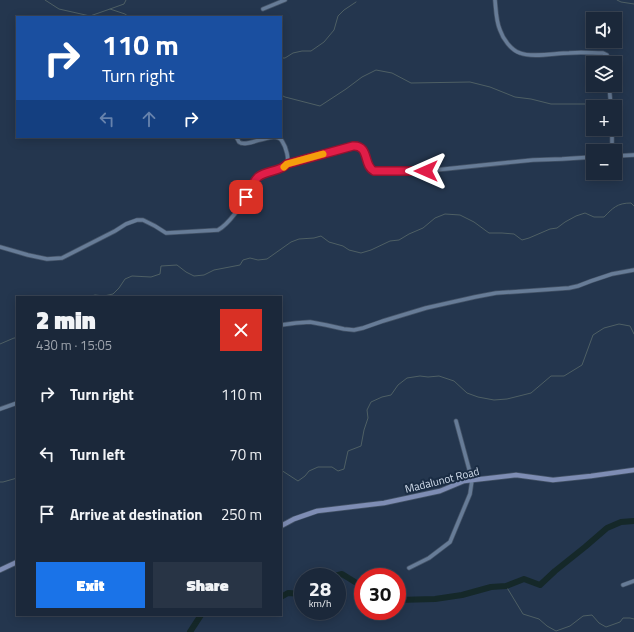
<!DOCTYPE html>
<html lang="en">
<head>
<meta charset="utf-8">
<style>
  :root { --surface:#1b283a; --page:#283445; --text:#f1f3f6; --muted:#a0a6af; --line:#394454; --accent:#1a73e8 }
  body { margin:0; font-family:"Titillium Web",sans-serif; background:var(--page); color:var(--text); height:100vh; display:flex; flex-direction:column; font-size:15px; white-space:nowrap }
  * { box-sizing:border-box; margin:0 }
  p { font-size:13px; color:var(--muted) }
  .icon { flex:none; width:22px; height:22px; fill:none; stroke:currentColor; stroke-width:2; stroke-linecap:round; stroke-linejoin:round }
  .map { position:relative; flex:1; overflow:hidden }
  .sheet { position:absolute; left:16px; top:296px; width:266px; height:320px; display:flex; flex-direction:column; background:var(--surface); border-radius:0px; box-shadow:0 2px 10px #0003,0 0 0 1px var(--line) }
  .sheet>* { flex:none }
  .hud { position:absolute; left:16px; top:16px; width:266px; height:122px; border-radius:0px; box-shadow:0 2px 10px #0003,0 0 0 1px var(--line); background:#1a4fa0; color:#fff; overflow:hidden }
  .tools { position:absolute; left:586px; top:12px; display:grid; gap:8px }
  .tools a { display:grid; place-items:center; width:36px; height:36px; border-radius:0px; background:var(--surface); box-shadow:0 2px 10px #0003,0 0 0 1px var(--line); font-size:20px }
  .speed { position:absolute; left:294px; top:568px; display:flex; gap:8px; font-size:20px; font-weight:700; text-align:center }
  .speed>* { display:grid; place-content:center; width:52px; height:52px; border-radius:50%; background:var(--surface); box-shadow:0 2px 10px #0003,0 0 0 1px var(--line); line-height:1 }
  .speed small { font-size:10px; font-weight:400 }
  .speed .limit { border:6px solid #d22; background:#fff; color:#111 }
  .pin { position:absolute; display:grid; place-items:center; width:34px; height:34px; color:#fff; margin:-17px; border-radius:8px; box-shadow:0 2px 6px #0006 }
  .me { position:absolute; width:44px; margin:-22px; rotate:270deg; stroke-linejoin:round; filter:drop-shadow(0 0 3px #0008) }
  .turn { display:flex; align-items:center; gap:14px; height:84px; padding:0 20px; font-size:18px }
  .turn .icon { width:52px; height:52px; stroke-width:2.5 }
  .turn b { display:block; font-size:28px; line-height:34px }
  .lanes { display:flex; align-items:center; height:38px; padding:0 20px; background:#0003; justify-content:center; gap:20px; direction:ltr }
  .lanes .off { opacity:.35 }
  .round { display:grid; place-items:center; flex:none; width:42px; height:42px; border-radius:0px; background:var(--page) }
  .head { display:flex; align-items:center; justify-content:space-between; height:68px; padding:0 20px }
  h1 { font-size:24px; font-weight:800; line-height:30px }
  .primary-button { display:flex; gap:8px; margin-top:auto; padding:8px 20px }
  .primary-button a { flex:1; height:46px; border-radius:0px; background:var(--accent); color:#fff; font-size:16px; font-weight:800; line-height:46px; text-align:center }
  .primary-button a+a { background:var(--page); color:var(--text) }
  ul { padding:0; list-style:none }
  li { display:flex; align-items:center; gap:12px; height:60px; padding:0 20px }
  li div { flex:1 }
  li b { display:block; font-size:15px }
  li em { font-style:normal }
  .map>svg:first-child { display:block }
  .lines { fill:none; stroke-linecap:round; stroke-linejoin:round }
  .stream { stroke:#4e5f64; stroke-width:1 }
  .river { stroke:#152829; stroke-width:6 }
  .street-casing { stroke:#445367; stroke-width:5 }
  .secondary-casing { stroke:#445367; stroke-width:6 }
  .street { stroke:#677c97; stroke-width:3.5 }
  .secondary { stroke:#7e8db4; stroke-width:4.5 }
  .route-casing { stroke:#92132f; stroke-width:10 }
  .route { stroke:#e11d48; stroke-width:7 }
  .slow { stroke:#f59e0b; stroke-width:7 }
  .labels { text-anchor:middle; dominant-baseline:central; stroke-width:4; stroke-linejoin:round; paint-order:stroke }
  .street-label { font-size:11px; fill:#d3deed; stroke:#1a2c43 }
</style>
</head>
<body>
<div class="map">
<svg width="634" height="632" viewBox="0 0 634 632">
  <rect width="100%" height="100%" fill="#24364e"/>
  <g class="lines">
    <path class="stream" d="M45,0l14,9 31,7 20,-7 15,5 4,3
      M617,0l4,2 13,2
      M110,9l14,-5 2,-4
      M281,58h4l8,-5 9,-2h9l13,-9 10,-12 4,-14 6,-6 12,-8
      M281,95l4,2 35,9 26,-17 16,-12 14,-7 16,3 19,10 59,-1 20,5 25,10 16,2 20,5h35
      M88,297l7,-2 9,1 9,-2 6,-6 6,-9 7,-3 19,1 9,-3 1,-8 16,-1 9,7 8,4 10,-1 10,-5 26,-5 3,-5 7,-2 8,2 9,-1 24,-17 8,-3 15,-1 7,-2 8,6 14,4 6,4 12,3 10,-3 19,-9 9,-1 10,-6 14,-6 12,-10 10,-4 15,1 14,7 15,11h13l12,1 8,6 7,-2 21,-9 7,-1 8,-6 11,-6 9,-3 9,4h10c9,-9 13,-14 27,-14l3,3
      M0,344l14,-6h3
      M281,470l17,11 7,-5 4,-5 9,-4h14l6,4 6,-2 4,-18 13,-5 3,-16 4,-12 -1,-8 4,-8 11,-5 9,-2 7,-10 9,-7 13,-2 8,1 11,-1 15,5 13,12 11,4 16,3 13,-1 24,-6 20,-17h13l18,-11 11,-30 11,-7 15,-4 11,2 4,8
      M0,482h3l14,-4v-1
      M506,586l17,28 16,5 8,7 9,5 14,-5 13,-10 9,-1 7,8 7,4 14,-5 3,-4h7l4,1"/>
    <path class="river" d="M331,577l11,-3 21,13
      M281,597l7,-4 15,1
      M397,600l38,-1 27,-4 29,-8 15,-1 18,-7 16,6 15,-14 30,-24 22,-19 14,-6 13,-1
      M190,632l11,-17"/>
    <defs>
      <path id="street" d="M495,0c1,10 1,21 5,30 3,9 11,20 20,23 12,5 36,0 49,0 12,-1 23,0 34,0l4,2 1,8
        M263,9l22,-9
        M609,85l2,22
        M612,129v22
        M615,156l19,-1
        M287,163l70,-17c2,1 4,2 6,4 6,6 3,17 11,21h52l107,-11 29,-1 31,-2
        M0,247l28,8 19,4 15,-1 53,-27 11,-7 11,-4h6l12,6 11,7 52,-3c11,-6 23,-24 29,-35 3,-6 6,-14 12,-18 7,-6 23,-6 27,-12 4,-5 0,-18 -4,-24 -7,-12 -35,8 -43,1 0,0 -2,-4 -3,-5
        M281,325l15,-2 14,-1 16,3 18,4 10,1 9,-2 20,-7 43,-13 49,-11 21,-4 45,-3 28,-2 9,-2 13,-5 21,-7 22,-4
        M0,409l17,-6
        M409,568l20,-10 21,-16 20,-48 2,-14 -16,-59
        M623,585l11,-4"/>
      <path id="secondary" d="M281,526l13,-7 23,-8 67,-8 56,-12 24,-10 52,-6 37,5 38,-4 43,-6
        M0,570l17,-8"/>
    </defs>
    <use href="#street" class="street-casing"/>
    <use href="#secondary" class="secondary-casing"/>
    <use href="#street" class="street"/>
    <use href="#secondary" class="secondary"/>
  </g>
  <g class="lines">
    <defs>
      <path id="route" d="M246,197c4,-7 7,-15 12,-20 9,-7 22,-5 29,-13l66,-18c17,-1 10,20 21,25h52"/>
    </defs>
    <use href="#route" class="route-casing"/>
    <use href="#route" class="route"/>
    <path class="slow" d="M284,167l3,-3 36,-10"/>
  </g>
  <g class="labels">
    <g class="street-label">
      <text transform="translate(442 480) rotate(-14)">Madalunot Road</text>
    </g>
  </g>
</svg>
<div class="tools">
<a><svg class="icon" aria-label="sound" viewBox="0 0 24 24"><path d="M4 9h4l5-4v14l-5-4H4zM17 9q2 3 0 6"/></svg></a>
<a><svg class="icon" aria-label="layers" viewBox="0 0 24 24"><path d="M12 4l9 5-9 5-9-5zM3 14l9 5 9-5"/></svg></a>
<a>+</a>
<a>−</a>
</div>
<div class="speed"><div>28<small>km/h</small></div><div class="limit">30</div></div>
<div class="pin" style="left:246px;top:197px;background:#d93025"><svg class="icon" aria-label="arrive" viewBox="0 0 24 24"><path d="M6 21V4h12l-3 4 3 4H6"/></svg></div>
<svg class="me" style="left:426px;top:171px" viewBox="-20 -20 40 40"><path d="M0-17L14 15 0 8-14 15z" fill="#e11d48" stroke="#fff" stroke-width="4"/></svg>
<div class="hud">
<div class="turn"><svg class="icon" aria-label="right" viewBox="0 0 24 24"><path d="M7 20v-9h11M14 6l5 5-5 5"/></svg><div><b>110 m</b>Turn right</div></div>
<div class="lanes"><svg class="icon off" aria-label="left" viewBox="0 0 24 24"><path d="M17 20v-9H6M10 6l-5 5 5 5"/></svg><svg class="icon off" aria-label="ahead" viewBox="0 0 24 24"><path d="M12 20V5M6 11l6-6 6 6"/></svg><svg class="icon" aria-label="right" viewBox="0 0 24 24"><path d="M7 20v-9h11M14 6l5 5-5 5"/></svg></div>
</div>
<section class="sheet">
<div class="head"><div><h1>2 min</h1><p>430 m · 15:05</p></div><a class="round" style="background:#d93025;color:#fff"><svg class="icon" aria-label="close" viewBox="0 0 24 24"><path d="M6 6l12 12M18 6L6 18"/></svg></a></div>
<ul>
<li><svg class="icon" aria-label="right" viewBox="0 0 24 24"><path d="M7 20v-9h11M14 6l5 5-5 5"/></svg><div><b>Turn right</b></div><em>110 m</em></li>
<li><svg class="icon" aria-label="left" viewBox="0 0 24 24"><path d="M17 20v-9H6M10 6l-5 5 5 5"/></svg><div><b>Turn left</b></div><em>70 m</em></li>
<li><svg class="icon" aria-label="arrive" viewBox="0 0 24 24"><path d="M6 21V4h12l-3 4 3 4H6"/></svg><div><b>Arrive at destination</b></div><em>250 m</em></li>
</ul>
<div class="primary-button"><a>Exit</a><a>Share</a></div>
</section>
</div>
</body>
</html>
